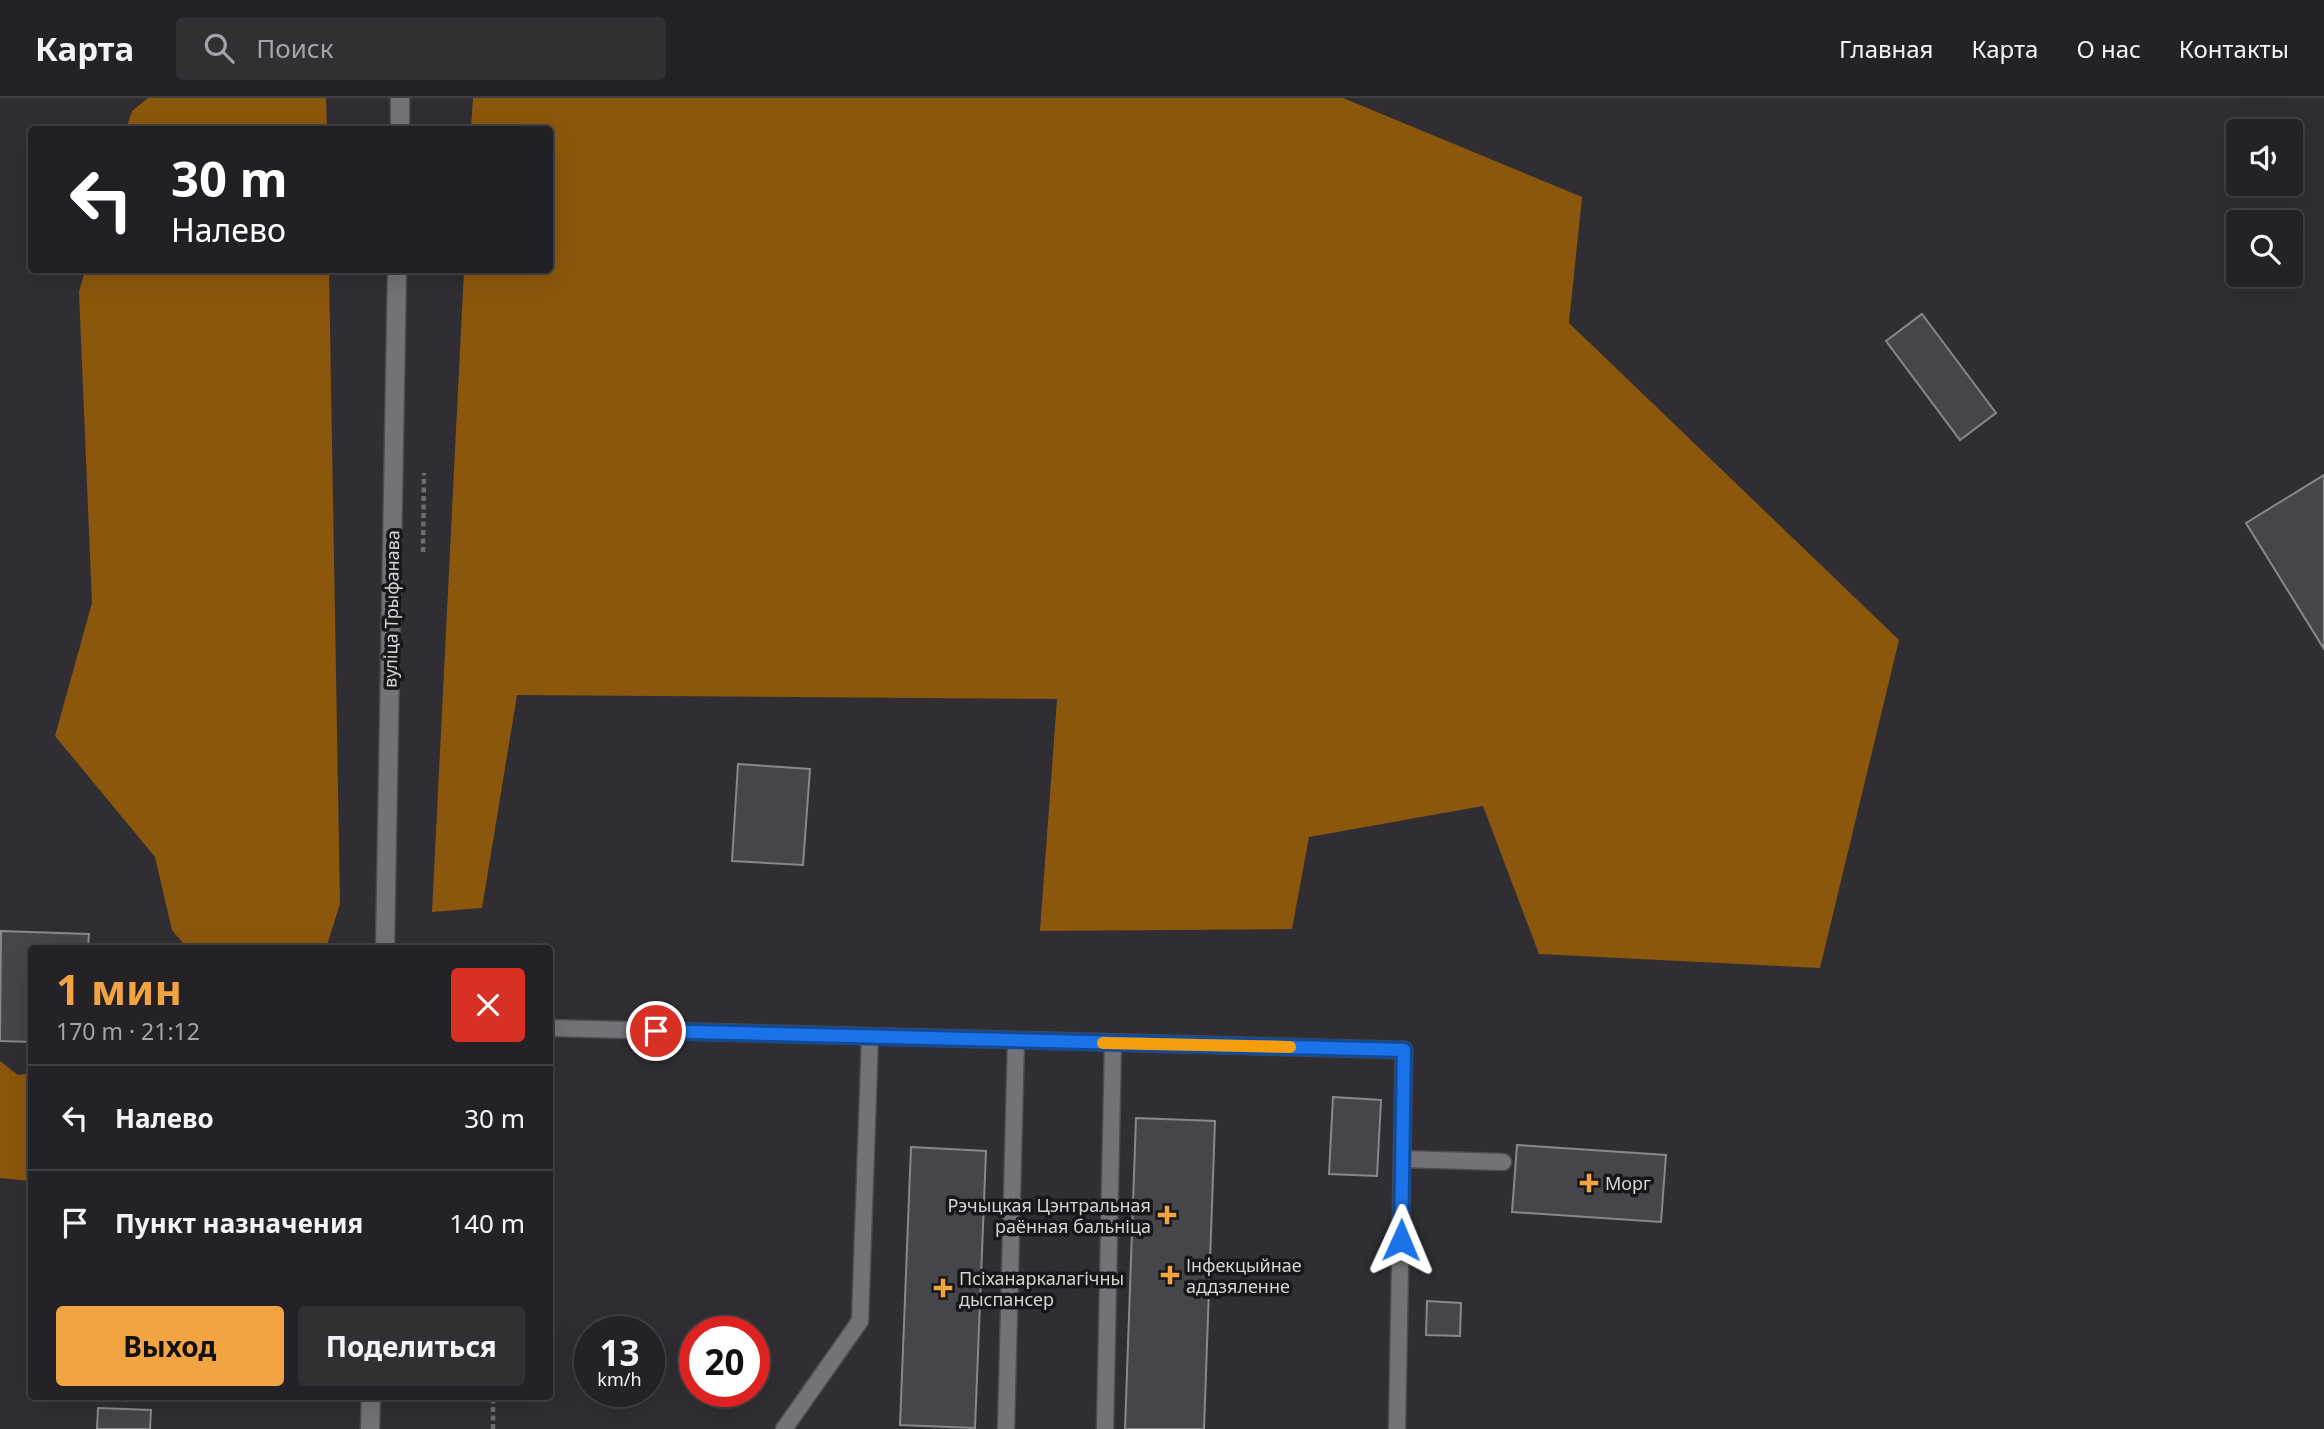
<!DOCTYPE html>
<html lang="ru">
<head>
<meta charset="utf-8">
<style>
  :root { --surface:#242226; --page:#302f32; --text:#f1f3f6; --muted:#a3a4a7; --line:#413f43; --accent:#f3a442 }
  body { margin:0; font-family:"Noto Sans",sans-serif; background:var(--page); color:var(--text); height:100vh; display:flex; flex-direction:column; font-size:26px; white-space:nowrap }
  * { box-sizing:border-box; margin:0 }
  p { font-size:23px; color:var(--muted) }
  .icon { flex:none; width:38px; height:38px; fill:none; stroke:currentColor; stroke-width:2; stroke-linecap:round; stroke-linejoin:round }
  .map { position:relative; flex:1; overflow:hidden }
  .side { position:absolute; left:28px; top:847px; width:525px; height:455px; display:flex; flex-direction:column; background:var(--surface); border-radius:7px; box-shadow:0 7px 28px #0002,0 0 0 2px var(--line) }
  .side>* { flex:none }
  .hud { position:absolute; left:28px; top:28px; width:525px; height:147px; border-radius:7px; box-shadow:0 7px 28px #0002,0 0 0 2px var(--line); background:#202124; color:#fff; overflow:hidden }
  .buttons { position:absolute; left:2226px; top:21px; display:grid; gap:14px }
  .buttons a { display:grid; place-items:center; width:77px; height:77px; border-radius:7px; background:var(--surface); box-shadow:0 7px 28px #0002,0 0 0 2px var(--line); font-size:35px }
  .speed { position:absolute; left:574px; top:1218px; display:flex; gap:14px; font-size:35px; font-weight:700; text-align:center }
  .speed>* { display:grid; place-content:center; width:91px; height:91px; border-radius:50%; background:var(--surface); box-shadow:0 7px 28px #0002,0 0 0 2px var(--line); line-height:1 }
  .speed small { font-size:18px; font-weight:400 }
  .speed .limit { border:10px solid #d22; background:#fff; color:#111 }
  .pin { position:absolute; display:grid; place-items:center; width:60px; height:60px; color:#fff; margin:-30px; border:4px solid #fff; border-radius:50%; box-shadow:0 2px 7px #0007 }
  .me { position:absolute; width:77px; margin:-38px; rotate:1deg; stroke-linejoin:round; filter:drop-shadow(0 0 5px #0008) }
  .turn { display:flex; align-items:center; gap:24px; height:147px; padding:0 28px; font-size:32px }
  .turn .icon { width:91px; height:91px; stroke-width:2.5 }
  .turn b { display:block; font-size:49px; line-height:60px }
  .round { display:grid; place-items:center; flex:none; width:74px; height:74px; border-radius:7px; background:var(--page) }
  .head { display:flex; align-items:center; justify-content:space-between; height:119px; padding:0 28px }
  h1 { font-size:42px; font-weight:700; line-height:52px; color:var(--accent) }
  .primary-button { display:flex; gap:14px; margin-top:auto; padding:14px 28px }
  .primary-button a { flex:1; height:80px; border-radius:7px; background:var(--accent); color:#111; font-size:28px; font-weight:700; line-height:80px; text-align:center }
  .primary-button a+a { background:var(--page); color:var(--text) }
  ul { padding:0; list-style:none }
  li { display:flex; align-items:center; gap:21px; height:105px; padding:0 28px; border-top:2px solid var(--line) }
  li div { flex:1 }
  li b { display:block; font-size:26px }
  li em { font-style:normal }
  header { display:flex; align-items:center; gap:42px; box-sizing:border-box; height:98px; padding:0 35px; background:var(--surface); border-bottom:2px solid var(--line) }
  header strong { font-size:33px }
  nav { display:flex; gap:38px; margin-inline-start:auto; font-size:24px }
  .search { width:490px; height:63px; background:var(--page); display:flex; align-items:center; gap:18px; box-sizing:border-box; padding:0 24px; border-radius:7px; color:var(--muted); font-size:26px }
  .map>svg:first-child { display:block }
  .forest { fill:#8b570c }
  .building { fill:#46454a; stroke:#89878d; stroke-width:2 }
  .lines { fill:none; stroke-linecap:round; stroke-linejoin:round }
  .service-casing { stroke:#4d4b50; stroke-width:19 }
  .tertiary-casing { stroke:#4d4b50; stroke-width:21 }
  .path { stroke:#6e6c70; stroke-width:4.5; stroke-dasharray:5 3.5; stroke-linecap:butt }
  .service { stroke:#747278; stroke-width:16 }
  .tertiary { stroke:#747278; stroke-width:18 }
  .route-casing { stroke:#114b97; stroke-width:18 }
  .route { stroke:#1a73e8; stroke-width:12 }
  .slow { stroke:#f59e0b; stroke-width:12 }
  .poi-dot { fill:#f3a442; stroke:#171719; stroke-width:2.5 }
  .labels { text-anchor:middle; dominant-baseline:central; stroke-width:7; stroke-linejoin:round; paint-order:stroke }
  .street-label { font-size:18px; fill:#d5d4d7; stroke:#171719 }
  .poi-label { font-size:18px; fill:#d5d4d7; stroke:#171719; text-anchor:start }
</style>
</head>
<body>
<header>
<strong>Карта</strong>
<div class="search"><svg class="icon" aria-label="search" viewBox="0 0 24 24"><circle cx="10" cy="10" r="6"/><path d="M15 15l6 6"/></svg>Поиск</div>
<nav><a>Главная</a><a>Карта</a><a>О нас</a><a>Контакты</a></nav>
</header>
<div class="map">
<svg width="2324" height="1331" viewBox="0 0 2324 1331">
  <rect width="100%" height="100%" fill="#302e33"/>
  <path class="forest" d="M148,0h178l1,31h-201l6,-18z
    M473,0h870l239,99 -13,126 330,317 -79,328 -281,-14 -56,-148 -174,31 -17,92 -252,2 17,-232 -540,-4 -35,213 -50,4 32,-642h86v-140l-79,-1z
    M85,172h244l11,634 -14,44h-139l-15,-18 -17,-73 -100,-121 37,-133 -13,-311z
    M0,963l18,14 13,-2v108l-31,-3z"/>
  <path class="building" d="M1922,216l74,99 -36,27 -74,-99z
    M2324,377v174l-78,-126z
    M738,666l72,5 -7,96 -71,-4z
    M1,833l88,3 -1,14h-56v94l-32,-1z
    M1333,999l48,3 -4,76 -48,-2z
    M1136,1020l79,3 -11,308h-79z
    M1517,1047l149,10 -5,67 -149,-10z
    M911,1049l75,4 -11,277 -75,-3z
    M1427,1203l34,2 -1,33 -34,-1z
    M99,1298h56v4h-56z
    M98,1310l53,2 -1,19h-53z"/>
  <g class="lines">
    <defs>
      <path id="service" d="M550,930l854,22 -7,379
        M1402,1061l101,3
        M784,1331l76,-108 10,-285
        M1006,1331l10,-389
        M1105,1331l8,-386"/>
      <path id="tertiary" d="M400,32v-32
        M385,850l12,-678
        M370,1331l1,-33"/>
    </defs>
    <use href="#service" class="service-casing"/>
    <use href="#tertiary" class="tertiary-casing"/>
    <path class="path" d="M423,454l1,-79
      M493,1331v-33"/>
    <use href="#service" class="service"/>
    <use href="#tertiary" class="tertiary"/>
  </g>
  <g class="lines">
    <defs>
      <path id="route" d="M656,933l748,19 -3,190"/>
    </defs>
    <use href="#route" class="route-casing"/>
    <use href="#route" class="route"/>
    <path class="slow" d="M1103,945l187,4"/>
  </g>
  <g class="poi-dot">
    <path d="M1585.5 1074.5h7v7h7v7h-7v7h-7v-7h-7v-7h7z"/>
    <path d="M1163.5 1106.5h7v7h7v7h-7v7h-7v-7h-7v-7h7z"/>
    <path d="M1166.5 1166.5h7v7h7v7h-7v7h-7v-7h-7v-7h7z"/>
    <path d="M939.5 1179.5h7v7h7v7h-7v7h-7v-7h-7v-7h7z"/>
  </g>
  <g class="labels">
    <g class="street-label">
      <text transform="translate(391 511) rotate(-89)">вуліца Трыфанава</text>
    </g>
    <g class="poi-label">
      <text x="1605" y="1085">Морг</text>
      <text x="1151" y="1107" text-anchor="end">Рэчыцкая Цэнтральная<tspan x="1151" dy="21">раённая бальніца</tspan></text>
      <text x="1186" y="1167">Інфекцыйнае<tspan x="1186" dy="21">аддзяленне</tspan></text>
      <text x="959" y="1180">Псіханаркалагічны<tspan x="959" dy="21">дыспансер</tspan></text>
    </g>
  </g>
</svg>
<div class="buttons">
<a><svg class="icon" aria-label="sound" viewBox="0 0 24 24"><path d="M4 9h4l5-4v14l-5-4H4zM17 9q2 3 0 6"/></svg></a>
<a><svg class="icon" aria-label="search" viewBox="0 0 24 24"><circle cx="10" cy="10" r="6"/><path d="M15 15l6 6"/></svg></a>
</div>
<div class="speed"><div>13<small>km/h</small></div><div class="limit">20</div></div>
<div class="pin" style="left:656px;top:933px;background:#d93025"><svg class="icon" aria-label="arrive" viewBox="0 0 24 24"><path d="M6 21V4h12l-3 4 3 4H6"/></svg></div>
<svg class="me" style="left:1401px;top:1142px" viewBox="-20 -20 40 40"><path d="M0-17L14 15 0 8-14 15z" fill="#1a73e8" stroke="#fff" stroke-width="4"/></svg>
<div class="hud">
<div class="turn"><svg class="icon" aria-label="left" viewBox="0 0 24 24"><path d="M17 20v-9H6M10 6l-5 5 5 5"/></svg><div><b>30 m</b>Налево</div></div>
</div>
<section class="side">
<div class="head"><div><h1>1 мин</h1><p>170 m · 21:12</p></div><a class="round" style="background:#d93025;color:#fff"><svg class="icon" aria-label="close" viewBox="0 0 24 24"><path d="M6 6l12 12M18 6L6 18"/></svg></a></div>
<ul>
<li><svg class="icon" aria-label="left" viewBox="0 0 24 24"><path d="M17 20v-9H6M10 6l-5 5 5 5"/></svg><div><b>Налево</b></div><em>30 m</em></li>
<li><svg class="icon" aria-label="arrive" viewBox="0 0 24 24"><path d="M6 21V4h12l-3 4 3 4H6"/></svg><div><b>Пункт назначения</b></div><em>140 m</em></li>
</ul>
<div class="primary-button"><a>Выход</a><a>Поделиться</a></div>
</section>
</div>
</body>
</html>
